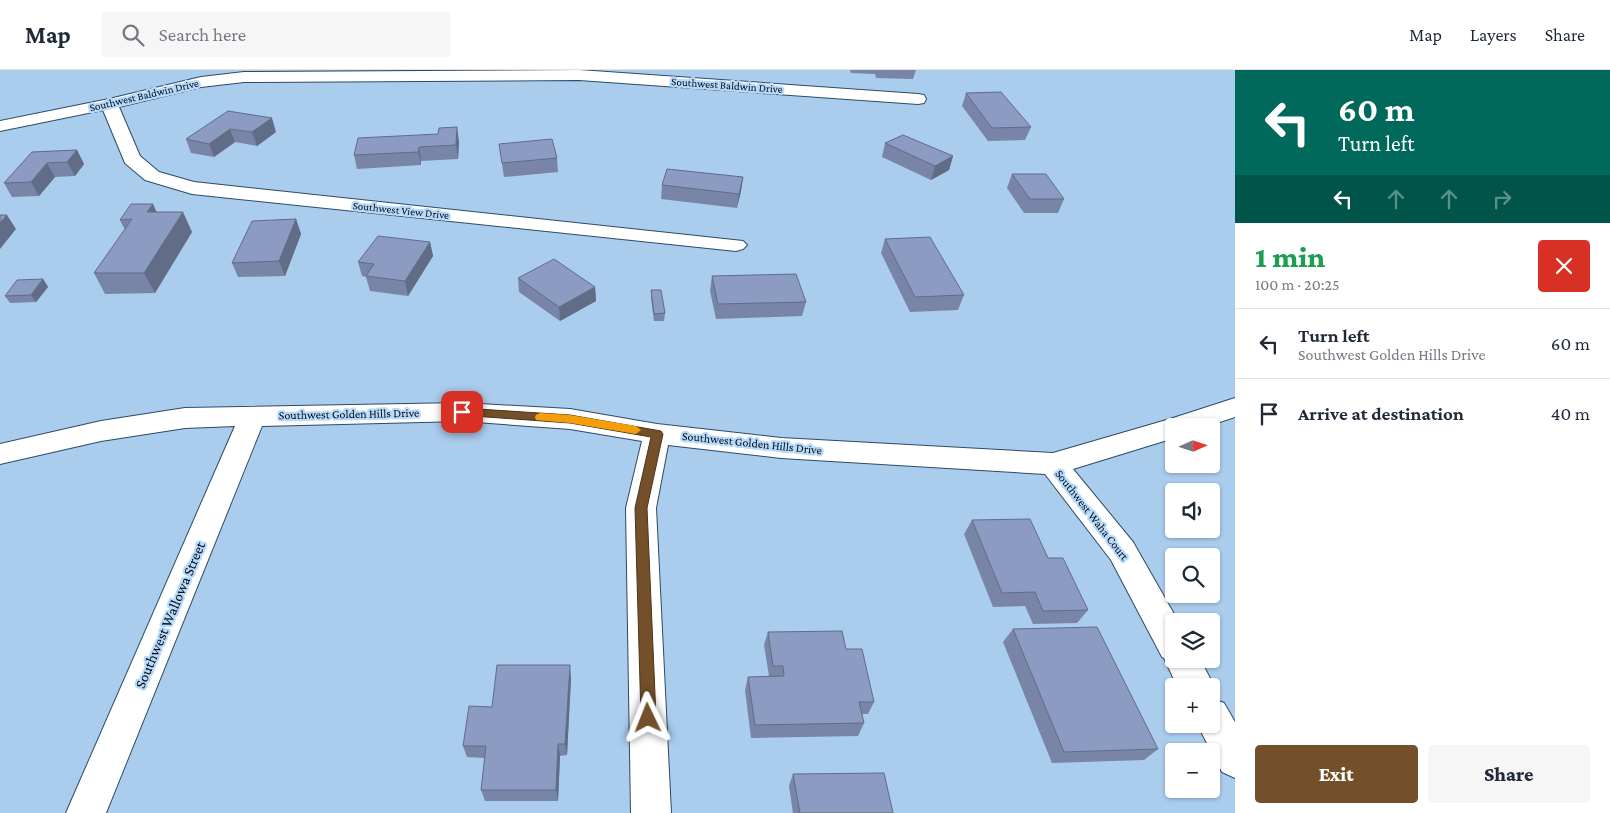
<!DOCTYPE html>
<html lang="en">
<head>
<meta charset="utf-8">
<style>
  :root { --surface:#fff; --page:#f6f6f7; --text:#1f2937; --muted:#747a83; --line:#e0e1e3; --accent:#735029 }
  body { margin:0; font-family:"Crimson Pro",serif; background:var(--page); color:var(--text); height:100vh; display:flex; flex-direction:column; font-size:19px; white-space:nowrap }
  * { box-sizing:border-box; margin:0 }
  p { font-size:16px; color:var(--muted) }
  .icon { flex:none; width:28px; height:28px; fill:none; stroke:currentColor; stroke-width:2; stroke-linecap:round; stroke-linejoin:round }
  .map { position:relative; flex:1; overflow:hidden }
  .sheet { display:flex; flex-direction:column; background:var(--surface); width:375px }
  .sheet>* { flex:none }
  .top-card { background:#00695c; color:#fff; overflow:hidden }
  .needle { width:32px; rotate:87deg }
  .tools { position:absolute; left:1165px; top:348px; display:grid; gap:10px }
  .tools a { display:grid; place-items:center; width:55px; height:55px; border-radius:5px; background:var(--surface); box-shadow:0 1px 4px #0004; font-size:25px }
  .pin { position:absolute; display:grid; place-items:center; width:42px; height:42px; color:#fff; margin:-21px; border-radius:10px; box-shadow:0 2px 8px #0006 }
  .me { position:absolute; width:55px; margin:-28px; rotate:358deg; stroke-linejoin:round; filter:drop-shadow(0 0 4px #0008) }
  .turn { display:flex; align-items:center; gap:18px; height:105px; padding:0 20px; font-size:22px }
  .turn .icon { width:65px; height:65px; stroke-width:2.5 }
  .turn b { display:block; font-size:35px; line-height:42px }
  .lanes { display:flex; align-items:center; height:48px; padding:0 20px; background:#0003; justify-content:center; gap:25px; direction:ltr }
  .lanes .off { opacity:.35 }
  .round { display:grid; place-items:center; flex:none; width:52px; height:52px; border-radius:5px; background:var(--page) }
  .overview { display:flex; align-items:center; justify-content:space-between; height:85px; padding:0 20px }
  h1 { font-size:30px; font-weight:800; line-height:38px; color:#1e9e55 }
  .button { display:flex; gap:10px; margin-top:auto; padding:10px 20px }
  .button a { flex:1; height:58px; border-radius:5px; background:var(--accent); color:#fff; font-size:20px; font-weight:800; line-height:58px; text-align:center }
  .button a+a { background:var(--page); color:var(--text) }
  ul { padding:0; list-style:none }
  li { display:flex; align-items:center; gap:15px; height:70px; padding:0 20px; border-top:1px solid var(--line) }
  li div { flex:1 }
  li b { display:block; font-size:19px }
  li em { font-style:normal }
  header { display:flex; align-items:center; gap:30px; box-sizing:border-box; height:70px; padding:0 25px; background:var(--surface); border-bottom:1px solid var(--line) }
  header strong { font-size:24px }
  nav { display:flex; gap:28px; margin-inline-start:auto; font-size:18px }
  .search { width:350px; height:45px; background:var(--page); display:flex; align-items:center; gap:12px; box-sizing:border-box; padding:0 18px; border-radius:5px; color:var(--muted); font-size:19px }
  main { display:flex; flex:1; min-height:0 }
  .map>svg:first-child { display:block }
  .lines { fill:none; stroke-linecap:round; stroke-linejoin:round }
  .street-casing { stroke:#2d4b66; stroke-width:2 }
  .street { fill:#fff; fill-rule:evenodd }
  .wall { fill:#7885a6 }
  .shaded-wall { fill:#616c87 }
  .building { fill:#8b9bc1; stroke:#616c87 }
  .route { fill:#735029; stroke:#4b341b }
  .slow { fill:#f59e0b }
  .labels { text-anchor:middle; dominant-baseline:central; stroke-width:4.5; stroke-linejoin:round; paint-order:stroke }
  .far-street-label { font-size:11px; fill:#030c17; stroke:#b7d9fa }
  .street-label { font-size:12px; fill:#030c17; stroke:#b7d9fa }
  .near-street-label { font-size:15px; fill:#030c17; stroke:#b7d9fa }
</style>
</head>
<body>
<header>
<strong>Map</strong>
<div class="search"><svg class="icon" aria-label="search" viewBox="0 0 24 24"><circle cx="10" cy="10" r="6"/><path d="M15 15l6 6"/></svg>Search here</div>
<nav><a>Map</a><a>Layers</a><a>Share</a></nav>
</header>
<main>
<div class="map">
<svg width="1235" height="743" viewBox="0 0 1235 743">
  <rect width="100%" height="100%" fill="#aacced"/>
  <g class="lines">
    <defs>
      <path id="street" d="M579,0l339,24 6,1 2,4 -2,4 -6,1 -339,-24 -335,2 -43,5 -82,20 21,49 19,16 35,10 549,59 4,4 -4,4 -7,2 -544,-57 -47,-14 -20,-17 -22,-53 -103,21v-10l109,-22 92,-22 43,-5z
        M1235,328v19l-27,9h-34v12l-101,31 60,73 45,79h-4v38h26l14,27 -3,5v-5h-34l-13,-28 -2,-1 -51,-97 -66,-86 -264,-16 -113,-13 -12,63 15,305h-40l-5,-305 16,-67 -72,-12 -108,-8 -200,5 -156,387h-40l169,-387 -50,2 -84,13 -101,23v-20l101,-23 84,-13 277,-5 108,6 87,15 124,14 272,15 117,-34z
        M1211,628l13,5 11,19v56l-13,-6 -25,-48h14z"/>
    </defs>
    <use href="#street" class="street-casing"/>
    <use href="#street" class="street"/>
  </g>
  <path class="wall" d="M850,0h66l-3,9 -37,-1 -1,-4 -24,-1z
    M966,23l65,34 -6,13 -37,1 -26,-35z
    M228,41l48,21 -19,14 -22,-4 -21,15 -23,-4 -5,-14z
    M459,71l-1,18 -37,2v4l-64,4 -3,-14z
    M885,73l68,13 -4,14 -18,10 -49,-23z
    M499,74l58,14 1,14 -54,5z
    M77,80l7,14 -9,12 -20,1 -16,19 -27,1 -8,-14 28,-31z
    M1012,104l52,25 -6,14h-34l-17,-25z
    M743,107l-2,14 -4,17 -76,-9 1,-14z
    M157,142l35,20 -37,61 -50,1 -11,-21 31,-43 -5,-10z
    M296,149l5,15 -16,42 -47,1 -6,-14z
    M885,169l79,56 -6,15 -48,2 -29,-59z
    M430,172l3,14 -25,40 -38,-5 -4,-14 -4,-1 -4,-14z
    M712,206l94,26 -4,14 -86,3 -6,-28z
    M518,208l77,9 1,14 -36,20 -41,-29z
    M43,209l5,8 -12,15 -26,1 -5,-7z
    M651,220l14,23 -1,8h-10l-3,-23z
    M972,450l76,38 40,52 -11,13 -44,1 -8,-18 -32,1 -29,-73z
    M1013,559l145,120 -14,11 -92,3 -49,-121z
    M768,562l78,17 28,53 -6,12h-6l2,9 -6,13 -107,2 -6,-48 3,-13 21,-1 -5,-31z
    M571,608l-4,77 -7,1 -2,45h-73l-4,-11 4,-32 -18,-1 -4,-11 29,-39z
    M793,704l100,39h-100l-4,-27z"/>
  <path class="shaded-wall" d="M272,48l4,14 -19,14 -5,-14z
    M457,57l2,14 -1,18 -2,-14z
    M230,59l5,13 -21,15 -5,-13z
    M419,77l2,14v4l-3,-13z
    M77,80l7,14 -9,12 -8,-14z
    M953,86l-4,14 -18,10 4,-14z
    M47,93l8,14 -16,19 -8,-14z
    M743,107l-2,14 -4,17 2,-14z
    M153,134l9,20 -15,-12z
    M183,142l9,20 -37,61 -11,-20z
    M7,145l9,14 -16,20v-31z
    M296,149l5,15 -16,42 -6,-15z
    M430,172l3,14 -25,40 -3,-15z
    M43,209l5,8 -12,15 -5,-7z
    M595,217l1,14 -36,20 -1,-14z
    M570,595l1,13 -4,77 -2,-11z
    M558,674l2,12 -2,45 -2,-11z"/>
  <path class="building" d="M1001,22l30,35 -39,1 -26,-35z
    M228,41l44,7 -20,14 -22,-3 -21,15 -23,-5z
    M457,57l-1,18 -37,2 -1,5 -64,3 4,-17 80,-4 1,-6z
    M903,65l50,21 -18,10 -50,-23z
    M552,69l5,19 -55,5 -3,-19z
    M77,80l-10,12 -20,1 -16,19 -27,1 28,-31z
    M667,99l76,8 -4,17 -77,-9z
    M1012,104h34l18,25h-34z
    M131,134h22l-6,8h36l-39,61h-50l38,-54 -12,1z
    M0,145h7l-7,8z
    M296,149l-17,42 -47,2 20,-42z
    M378,166l52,6 -25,39 -39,-5 8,-12 -16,-2z
    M930,167l34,58 -49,2 -30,-58z
    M554,189l41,28 -36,20 -41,-29z
    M796,204l10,28 -88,2 -6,-28z
    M43,209l-12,16 -26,1 12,-16z
    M651,220h10l4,23 -11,1z
    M1030,449l18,39h15l25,52 -45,1 -8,-19 -33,1 -30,-73z
    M1097,557l61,122 -94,3 -51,-123z
    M842,561l4,18h16l12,53h-15l5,21 -109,2 -7,-48 36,-1 -1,-10h-10l-5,-34z
    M497,595h73l-5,79h-7l-2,46h-75l5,-44h-23l6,-40 23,1z
    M884,703l9,40h-93l-7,-39z"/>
  <path class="route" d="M462,338l108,7 91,16 2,3 -16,74 9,210 -3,5 -5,2 -5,-2 -2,-5 -6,-210 16,-71 -81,-14 -111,-8 -2,-3z"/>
  <path class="slow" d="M540,343l30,2 66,11 5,4 -5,4 -66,-11 -34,-3 -1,-3 1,-2z"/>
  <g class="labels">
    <g class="far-street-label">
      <text transform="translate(727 15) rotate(4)">Southwest Baldwin Drive</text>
      <text transform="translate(144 25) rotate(-13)">Southwest Baldwin Drive</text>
      <text transform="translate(401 140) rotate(6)">Southwest View Drive</text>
    </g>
    <g class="street-label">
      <text transform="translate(349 344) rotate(-1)">Southwest Golden Hills Drive</text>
      <text transform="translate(752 373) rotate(6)">Southwest Golden Hills Drive</text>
      <text transform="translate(1092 445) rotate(52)">Southwest Waha Court</text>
    </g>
    <g class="near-street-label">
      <text transform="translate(170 545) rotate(-67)">Southwest Wallowa Street</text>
    </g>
  </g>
</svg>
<div class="tools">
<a><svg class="needle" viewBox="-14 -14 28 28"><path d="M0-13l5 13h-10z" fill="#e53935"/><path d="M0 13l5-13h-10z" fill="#747a83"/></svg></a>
<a><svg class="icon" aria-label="sound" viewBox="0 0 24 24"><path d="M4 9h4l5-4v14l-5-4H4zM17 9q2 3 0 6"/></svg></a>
<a><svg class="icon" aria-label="search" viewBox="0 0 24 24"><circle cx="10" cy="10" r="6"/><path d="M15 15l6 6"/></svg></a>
<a><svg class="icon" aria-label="layers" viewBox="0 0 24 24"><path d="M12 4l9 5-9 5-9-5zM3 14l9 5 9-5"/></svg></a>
<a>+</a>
<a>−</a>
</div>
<div class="pin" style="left:462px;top:342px;background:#d93025"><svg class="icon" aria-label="arrive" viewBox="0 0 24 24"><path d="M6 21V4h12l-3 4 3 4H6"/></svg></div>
<svg class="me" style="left:648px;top:648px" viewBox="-20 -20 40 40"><path d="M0-17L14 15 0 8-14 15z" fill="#735029" stroke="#fff" stroke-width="4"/></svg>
</div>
<section class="sheet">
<div class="top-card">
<div class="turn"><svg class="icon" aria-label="left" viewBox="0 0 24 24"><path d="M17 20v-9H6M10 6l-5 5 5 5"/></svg><div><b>60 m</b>Turn left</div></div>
<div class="lanes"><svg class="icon" aria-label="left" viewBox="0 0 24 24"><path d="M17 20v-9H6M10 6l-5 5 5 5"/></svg><svg class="icon off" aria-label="ahead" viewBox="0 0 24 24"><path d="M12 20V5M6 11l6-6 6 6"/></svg><svg class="icon off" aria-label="ahead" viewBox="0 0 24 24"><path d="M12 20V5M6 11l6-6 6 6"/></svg><svg class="icon off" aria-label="right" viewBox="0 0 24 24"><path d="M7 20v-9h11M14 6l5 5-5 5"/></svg></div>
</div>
<div class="overview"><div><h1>1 min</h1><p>100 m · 20:25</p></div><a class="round" style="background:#d93025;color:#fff"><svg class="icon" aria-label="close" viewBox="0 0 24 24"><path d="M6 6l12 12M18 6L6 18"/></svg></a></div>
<ul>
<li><svg class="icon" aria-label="left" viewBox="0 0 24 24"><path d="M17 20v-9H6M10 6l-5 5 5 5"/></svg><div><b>Turn left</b><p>Southwest Golden Hills Drive</p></div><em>60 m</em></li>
<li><svg class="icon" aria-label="arrive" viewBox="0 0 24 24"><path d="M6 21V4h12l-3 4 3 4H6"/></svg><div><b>Arrive at destination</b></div><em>40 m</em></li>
</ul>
<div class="button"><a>Exit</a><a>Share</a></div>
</section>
</main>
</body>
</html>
